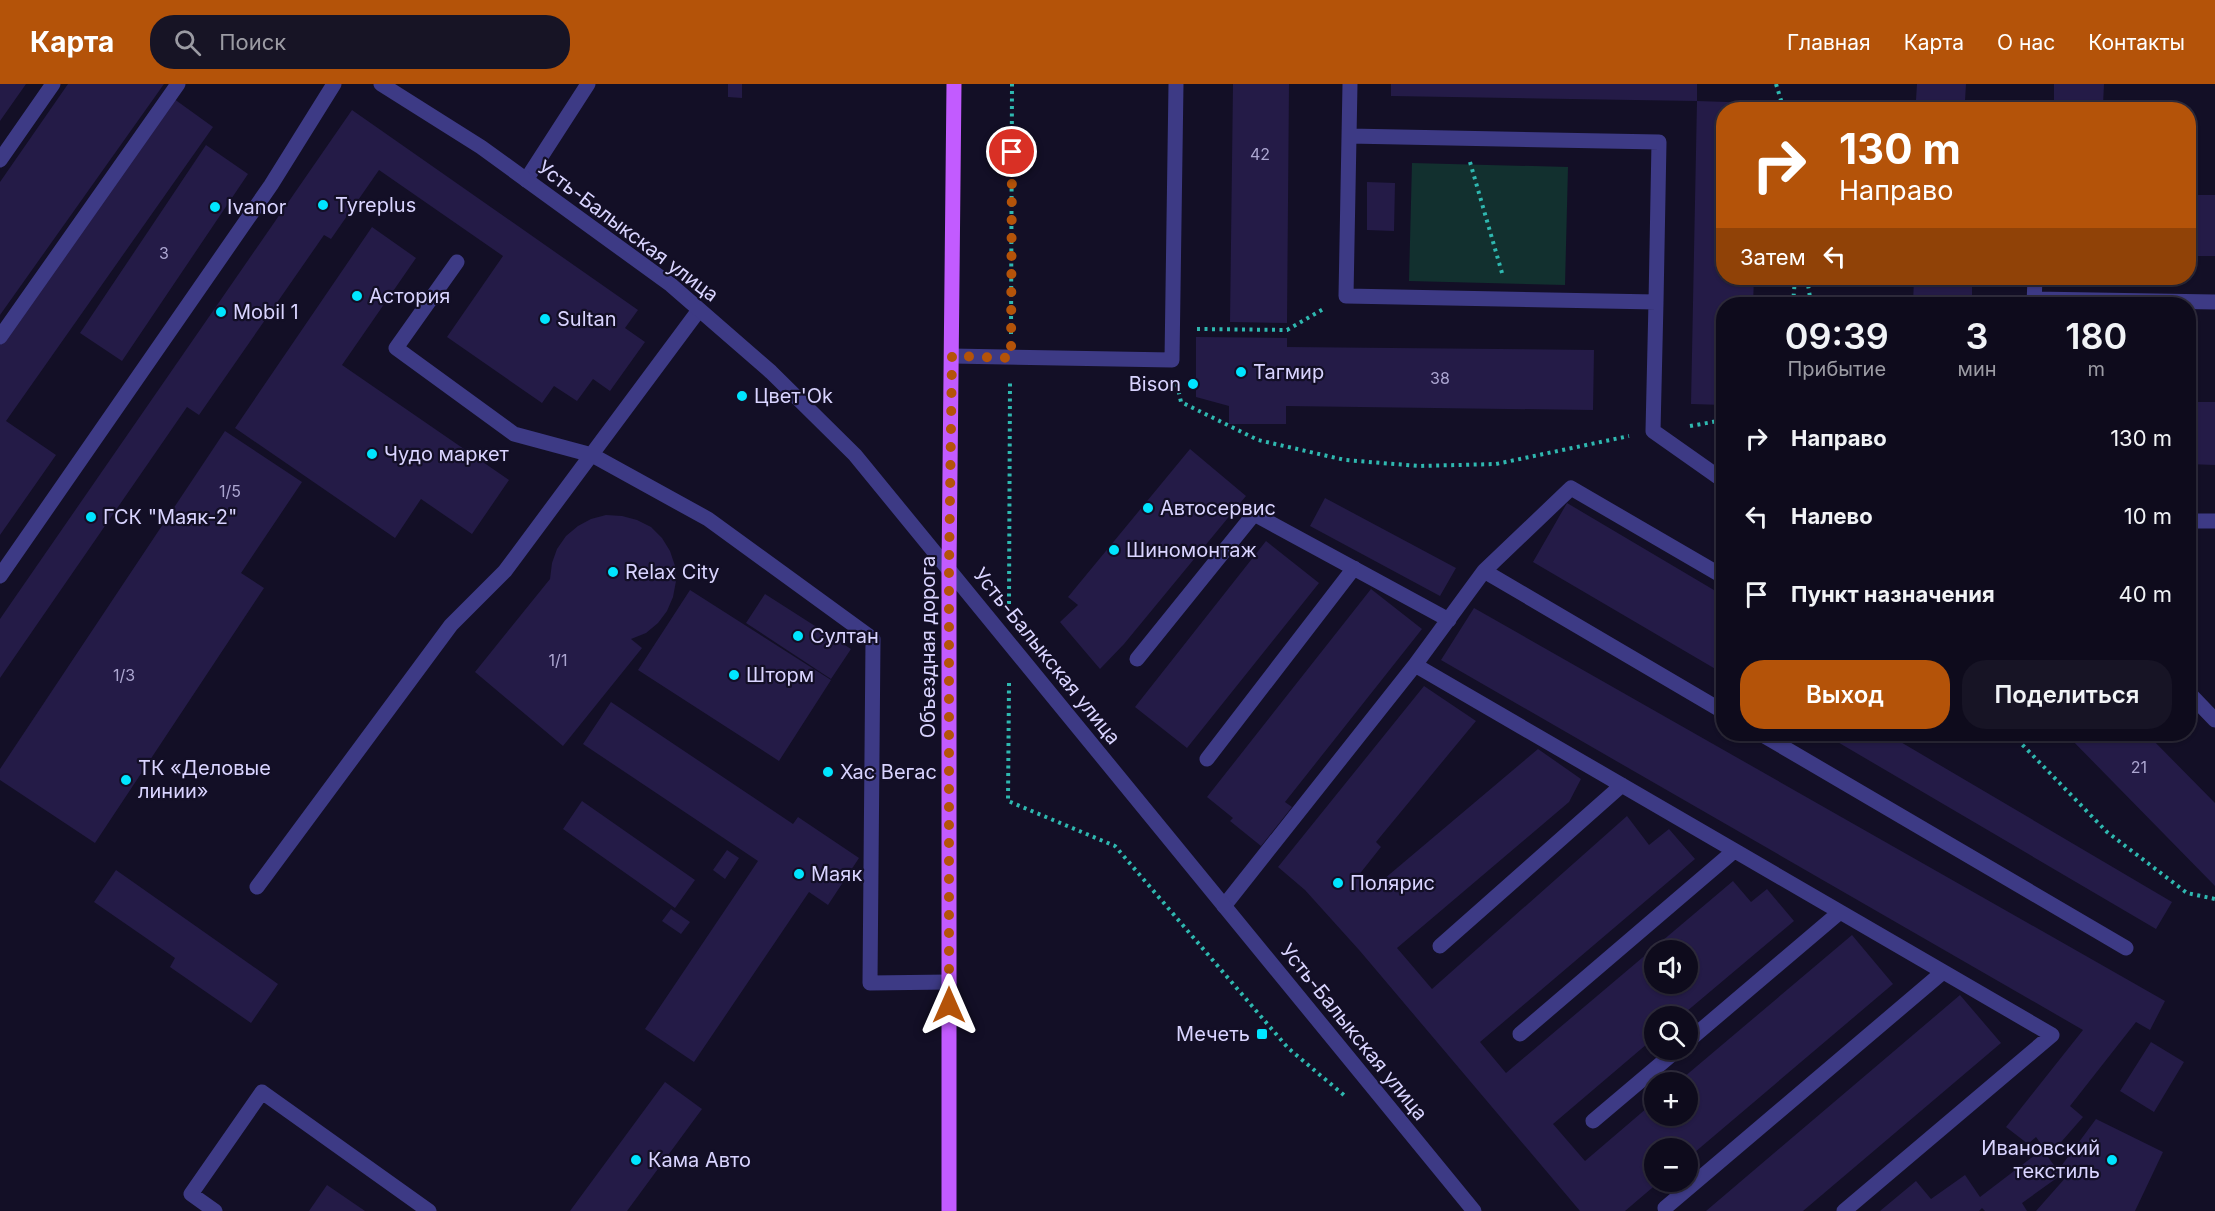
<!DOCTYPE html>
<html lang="ru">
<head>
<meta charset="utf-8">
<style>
  :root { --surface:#0e0b1c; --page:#171425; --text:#f1f3f6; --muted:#9b9ba3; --line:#2e2b3b; --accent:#b45309 }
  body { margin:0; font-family:Inter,sans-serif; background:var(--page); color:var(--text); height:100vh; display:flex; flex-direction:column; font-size:22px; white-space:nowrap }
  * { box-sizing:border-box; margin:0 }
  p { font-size:20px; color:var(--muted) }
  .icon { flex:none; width:33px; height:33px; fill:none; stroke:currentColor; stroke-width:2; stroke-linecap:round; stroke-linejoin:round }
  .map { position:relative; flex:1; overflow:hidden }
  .details { position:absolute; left:1716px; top:213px; width:480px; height:444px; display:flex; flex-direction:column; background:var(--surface); border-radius:24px; box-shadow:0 2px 4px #0004,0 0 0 2px var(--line) }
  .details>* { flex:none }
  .banner { position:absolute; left:1716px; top:18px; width:480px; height:183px; border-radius:24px; box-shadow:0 2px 4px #0004,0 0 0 2px var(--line); background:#b45309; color:#fff; overflow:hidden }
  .controls { position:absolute; left:1644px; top:856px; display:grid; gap:12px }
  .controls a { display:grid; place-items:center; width:54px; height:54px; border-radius:50%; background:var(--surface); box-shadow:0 2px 4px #0004,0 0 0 2px var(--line); font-size:30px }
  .pin { position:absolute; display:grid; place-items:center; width:51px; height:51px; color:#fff; margin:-26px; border:3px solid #fff; border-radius:50%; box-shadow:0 2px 6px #0007 }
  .me { position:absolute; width:66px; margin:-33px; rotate:0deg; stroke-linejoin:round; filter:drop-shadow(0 0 4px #0008) }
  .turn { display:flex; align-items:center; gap:21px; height:126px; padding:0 24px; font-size:27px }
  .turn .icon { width:78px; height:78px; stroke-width:2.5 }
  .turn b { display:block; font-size:42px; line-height:51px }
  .then { display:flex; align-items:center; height:57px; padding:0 24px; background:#0003; gap:12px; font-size:22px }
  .eta { display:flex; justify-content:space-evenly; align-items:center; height:102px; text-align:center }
  .eta b { font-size:36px; font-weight:600; line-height:42px }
  .cta { display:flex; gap:12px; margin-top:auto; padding:12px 24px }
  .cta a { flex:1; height:69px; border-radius:24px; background:var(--accent); color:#fff; font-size:24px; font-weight:600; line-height:69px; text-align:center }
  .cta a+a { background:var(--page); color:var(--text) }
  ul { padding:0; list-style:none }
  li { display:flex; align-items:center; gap:18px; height:78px; padding:0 24px }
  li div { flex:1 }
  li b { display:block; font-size:22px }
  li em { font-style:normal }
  header { display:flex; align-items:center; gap:36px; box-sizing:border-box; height:84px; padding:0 30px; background:var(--accent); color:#fff }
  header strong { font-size:28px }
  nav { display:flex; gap:33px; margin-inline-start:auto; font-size:21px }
  .search { width:420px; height:54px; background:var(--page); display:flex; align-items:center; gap:15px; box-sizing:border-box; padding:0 21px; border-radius:24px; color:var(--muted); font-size:22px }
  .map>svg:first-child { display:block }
  .green { fill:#12302f }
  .building { fill:#241b47; fill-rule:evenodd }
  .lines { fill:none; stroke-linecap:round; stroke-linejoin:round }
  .path { stroke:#2fb8b0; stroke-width:4; stroke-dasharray:3 4.5; stroke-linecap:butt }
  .lane { stroke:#3d3a85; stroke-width:15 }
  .street { stroke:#3d3a85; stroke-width:15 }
  .primary { stroke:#c25bff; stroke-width:15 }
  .route { stroke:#b45309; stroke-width:10; stroke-dasharray:0 18 }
  .poi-dot { fill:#00e5ff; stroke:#130f26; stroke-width:2 }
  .labels { text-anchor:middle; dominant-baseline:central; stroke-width:4.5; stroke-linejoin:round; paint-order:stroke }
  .number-label { font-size:16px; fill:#aca6d1 }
  .poi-label { font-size:20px; fill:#d9d4ff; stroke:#130f26; text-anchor:start }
  .street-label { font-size:20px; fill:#d9d4ff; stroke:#130f26 }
</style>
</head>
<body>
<header>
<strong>Карта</strong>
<div class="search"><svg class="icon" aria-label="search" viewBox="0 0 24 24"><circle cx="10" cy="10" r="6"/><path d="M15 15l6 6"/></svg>Поиск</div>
<nav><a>Главная</a><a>Карта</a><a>О нас</a><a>Контакты</a></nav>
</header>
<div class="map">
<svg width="2215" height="1127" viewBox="0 0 2215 1127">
  <rect width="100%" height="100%" fill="#130f26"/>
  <path class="green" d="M1412,79l156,4 -3,118 -156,-4z"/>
  <path class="building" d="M0,0h26l-26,37z
    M68,0h96l-164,231v-133z
    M728,0h14v14l-14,-1z
    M1233,0h56l-2,239 -57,-1z
    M1391,0h306v17l-306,-5z
    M1917,0h49l-1,17 -49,-1z
    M2054,0h50l-1,21 -49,-2z
    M170,12l43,31 -207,294 50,34 -56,80v-190z
    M1697,17l60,2v7h-33v168h30l-1,26h-29v101l-33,-1z
    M352,26l286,200 -13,18 20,14 -35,49 -17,-12 -16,22 -23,-15 -12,17 -95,-66 56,-81 -124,-86 -48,69 -7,-4 -125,180 -12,-8 -187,271v-59z
    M206,61l42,29 -126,187 -42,-28z
    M1367,98l28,1 -1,48 -27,-1z
    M2188,111h27v61h-27z
    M372,143l44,31 -74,107 167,115 -37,54 -51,-35 -26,39 -160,-110z
    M1914,194h58v26h-59z
    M1196,253l91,1v9l307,3 -1,60 -307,-4v18h-57v-18l-33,-9z
    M2188,318h27v63l-27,-1z
    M225,347l77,51 -61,91 23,15 -169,255 -95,-63v-11z
    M1190,365l56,47 -122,148 -24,25 -40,-47 18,-17 -10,-8z
    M1325,414l131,70 -16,28 -130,-70z
    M1567,419l157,93v78l-191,-112z
    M606,431l16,1 15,4 14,7 11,11 8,13 5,15 1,15 -3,16 -6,14 -9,12 -12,10 -15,6 11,9 -79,98 -88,-74 75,-93 2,-16 5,-14 9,-13 12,-10 13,-7z
    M1266,457l53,42 -132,165 -52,-41z
    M1371,505l51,40 -137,173 7,5 -31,39 -31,-25 3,-3 -26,-21z
    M690,506l141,90 -52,81 -141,-91z
    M765,510l86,55 -20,30 -85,-56z
    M1474,524l691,393 -15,29 -14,-8 -66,84 13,11 -35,40 13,18 -39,28 5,8h-42l-3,-3 -3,3h-99l36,-30 15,18 34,-24 15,22 64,-49 -8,-11 -8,7 -22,-17 77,-97 -642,-370z
    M1424,602l52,35 -100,121 5,5 -23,29 13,14 167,-141 43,30 -12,23 -172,146 35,41 195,-173 22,29 20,-16 26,30 -215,183 26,31 227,-192 18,21 16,-13 27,32 -114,96h-26v21l-101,86 32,37 69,-59v14h34v-33h-11l175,-148 41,49 -205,174v-9h-34v33h5l-34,29h-45l-220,-260 -55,-61 -27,-23zM1654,867h34v33h-34z
    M611,618l182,122 5,-7 61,41 -31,47 -19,-13 -115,170 -49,-33 113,-168 -175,-117z
    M1824,650h79l-4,7 273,161 -16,27z
    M2066,650h81l68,69v83z
    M582,717l113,79 -20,28 -112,-79z
    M727,766l12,8 -14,21 -12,-9z
    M116,786l162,114 -27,39 -81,-56 5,-9 -81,-56z
    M671,825l19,13 -9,12 -19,-13z
    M1960,911l41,48 -198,168h-97z
    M2151,958l33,20 -30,50 -34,-21z
    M665,998l37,27 -75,102h-57z
    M2096,1035l67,33 -28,59h-99l31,-35 -8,-7z
    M327,1101l38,26h-56z"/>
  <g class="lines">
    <path class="path" d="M1776,0l8,26
      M1470,78l32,111
      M1807,194l4,26
      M1793,220l2,-26
      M1197,245l90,1 38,-22
      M1011,250l1,-250
      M1177,300l4,18 77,38 87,20 74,6 77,-2 133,-28
      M1690,342l34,-6
      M1009,520l1,-224
      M1009,599l-1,118 107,45 173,202 57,48
      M2012,650l95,98 80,61 28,6"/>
    <path class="lane" d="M1349,52l310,6 -3,160 -310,-6 4,-212
      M0,76l53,-76
      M526,96l62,-96
      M457,178l-61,86 118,86 78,21 116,64 165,120 -3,344 79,-1
      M2035,215l180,3
      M1656,218l-3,129 71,50
      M2034,220l1,-26
      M0,253l178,-253
      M952,272l220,4 4,-276
      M2188,437h27
      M1484,487l87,-83 153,89
      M0,492l271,-391 63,-101
      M1137,575l117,-145 195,106
      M1415,581l69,-94 240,141
      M2188,608l27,28
      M1761,650l365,214
      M1207,675l147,-191
      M257,803l194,-262 54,-54 194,-261
      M1224,822l191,-241 637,370 -208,176
      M1440,862l182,-161
      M1520,950l214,-183
      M1688,957l152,-129
      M1593,1037l84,-71
      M1665,1124l278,-236
      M215,1127l-24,-17 71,-102 167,119"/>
    <path class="street" d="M381,0l100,63 190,138 100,87 84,83 619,756"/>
    <path class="primary" d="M949,1127v-642l5,-485"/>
  </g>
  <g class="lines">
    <path class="route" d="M949,921v-436l3,-213 59,2 1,-206"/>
  </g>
  <g class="poi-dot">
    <circle cx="323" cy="121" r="6"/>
    <circle cx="215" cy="123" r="6"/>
    <circle cx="357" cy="212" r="6"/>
    <circle cx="221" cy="228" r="6"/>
    <circle cx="545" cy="235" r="6"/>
    <circle cx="1241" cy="288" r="6"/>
    <circle cx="1193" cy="300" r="6"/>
    <circle cx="742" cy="312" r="6"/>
    <circle cx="372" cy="370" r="6"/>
    <circle cx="1148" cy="424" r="6"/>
    <circle cx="91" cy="433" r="6"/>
    <circle cx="1114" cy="466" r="6"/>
    <circle cx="613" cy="488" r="6"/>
    <circle cx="798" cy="552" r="6"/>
    <circle cx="734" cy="591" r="6"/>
    <circle cx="828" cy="688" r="6"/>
    <circle cx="126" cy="696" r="6"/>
    <circle cx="799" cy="790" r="6"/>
    <circle cx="1338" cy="799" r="6"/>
    <rect x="1256" y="944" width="12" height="12" rx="3"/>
    <circle cx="636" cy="1076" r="6"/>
    <circle cx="2112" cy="1076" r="6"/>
  </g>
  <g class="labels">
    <g class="number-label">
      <text x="1260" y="70">42</text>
      <text x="164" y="169">3</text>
      <text x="1440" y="294">38</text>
      <text x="230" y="407">1/5</text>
      <text x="558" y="576">1/1</text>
      <text x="124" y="591">1/3</text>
      <text x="2139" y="683">21</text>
    </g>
    <g class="poi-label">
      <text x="335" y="121">Tyreplus</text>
      <text x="227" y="123">Ivanor</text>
      <text x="369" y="212">Астория</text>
      <text x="233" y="228">Mobil 1</text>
      <text x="557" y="235">Sultan</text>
      <text x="1253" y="288">Тагмир</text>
      <text x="1181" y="300" text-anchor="end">Bison</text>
      <text x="754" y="312">Цвет'Ok</text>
      <text x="384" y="370">Чудо маркет</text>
      <text x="1160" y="424">Автосервис</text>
      <text x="103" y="433">ГСК "Маяк-2"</text>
      <text x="1126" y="466">Шиномонтаж</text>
      <text x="625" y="488">Relax City</text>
      <text x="810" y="552">Султан</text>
      <text x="746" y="591">Шторм</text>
      <text x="138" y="684">ТК «Деловые<tspan x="138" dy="23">линии»</tspan></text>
      <text x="840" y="688">Хас Вегас</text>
      <text x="811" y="790">Маяк</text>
      <text x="1350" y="799">Полярис</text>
      <text x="1250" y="950" text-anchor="end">Мечеть</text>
      <text x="2100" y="1064" text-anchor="end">Ивановский<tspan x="2100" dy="23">текстиль</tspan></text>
      <text x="648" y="1076">Кама Авто</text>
    </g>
    <g class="street-label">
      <text transform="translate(628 147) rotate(37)">Усть-Балыкская улица</text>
      <text transform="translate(928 563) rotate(-90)">Объездная дорога</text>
      <text transform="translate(1047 572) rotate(51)">Усть-Балыкская улица</text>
      <text transform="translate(1354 948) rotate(51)">Усть-Балыкская улица</text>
    </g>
  </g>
</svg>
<div class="controls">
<a><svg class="icon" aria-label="sound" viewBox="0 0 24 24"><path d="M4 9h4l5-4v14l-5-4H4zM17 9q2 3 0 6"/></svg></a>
<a><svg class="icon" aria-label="search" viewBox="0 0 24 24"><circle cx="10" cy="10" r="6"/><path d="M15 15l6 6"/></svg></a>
<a>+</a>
<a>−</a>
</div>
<div class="pin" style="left:1012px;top:68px;background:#d93025"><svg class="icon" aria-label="arrive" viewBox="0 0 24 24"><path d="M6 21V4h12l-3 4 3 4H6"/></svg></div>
<svg class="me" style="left:949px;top:921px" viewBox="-20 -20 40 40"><path d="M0-17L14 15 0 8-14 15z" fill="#b45309" stroke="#fff" stroke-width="4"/></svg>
<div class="banner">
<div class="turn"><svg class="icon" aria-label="right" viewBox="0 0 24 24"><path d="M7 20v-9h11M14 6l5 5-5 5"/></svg><div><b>130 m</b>Направо</div></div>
<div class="then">Затем<svg class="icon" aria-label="left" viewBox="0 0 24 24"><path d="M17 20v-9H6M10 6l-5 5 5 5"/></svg></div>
</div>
<section class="details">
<div class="eta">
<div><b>09:39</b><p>Прибытие</p></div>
<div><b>3</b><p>мин</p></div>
<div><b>180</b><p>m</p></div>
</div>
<ul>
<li><svg class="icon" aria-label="right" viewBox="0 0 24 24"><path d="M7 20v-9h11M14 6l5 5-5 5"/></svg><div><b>Направо</b></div><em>130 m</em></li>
<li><svg class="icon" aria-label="left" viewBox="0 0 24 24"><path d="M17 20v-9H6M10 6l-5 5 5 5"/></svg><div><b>Налево</b></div><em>10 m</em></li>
<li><svg class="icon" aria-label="arrive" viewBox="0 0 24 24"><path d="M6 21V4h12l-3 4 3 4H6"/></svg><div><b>Пункт назначения</b></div><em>40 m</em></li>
</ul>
<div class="cta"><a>Выход</a><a>Поделиться</a></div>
</section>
</div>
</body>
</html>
